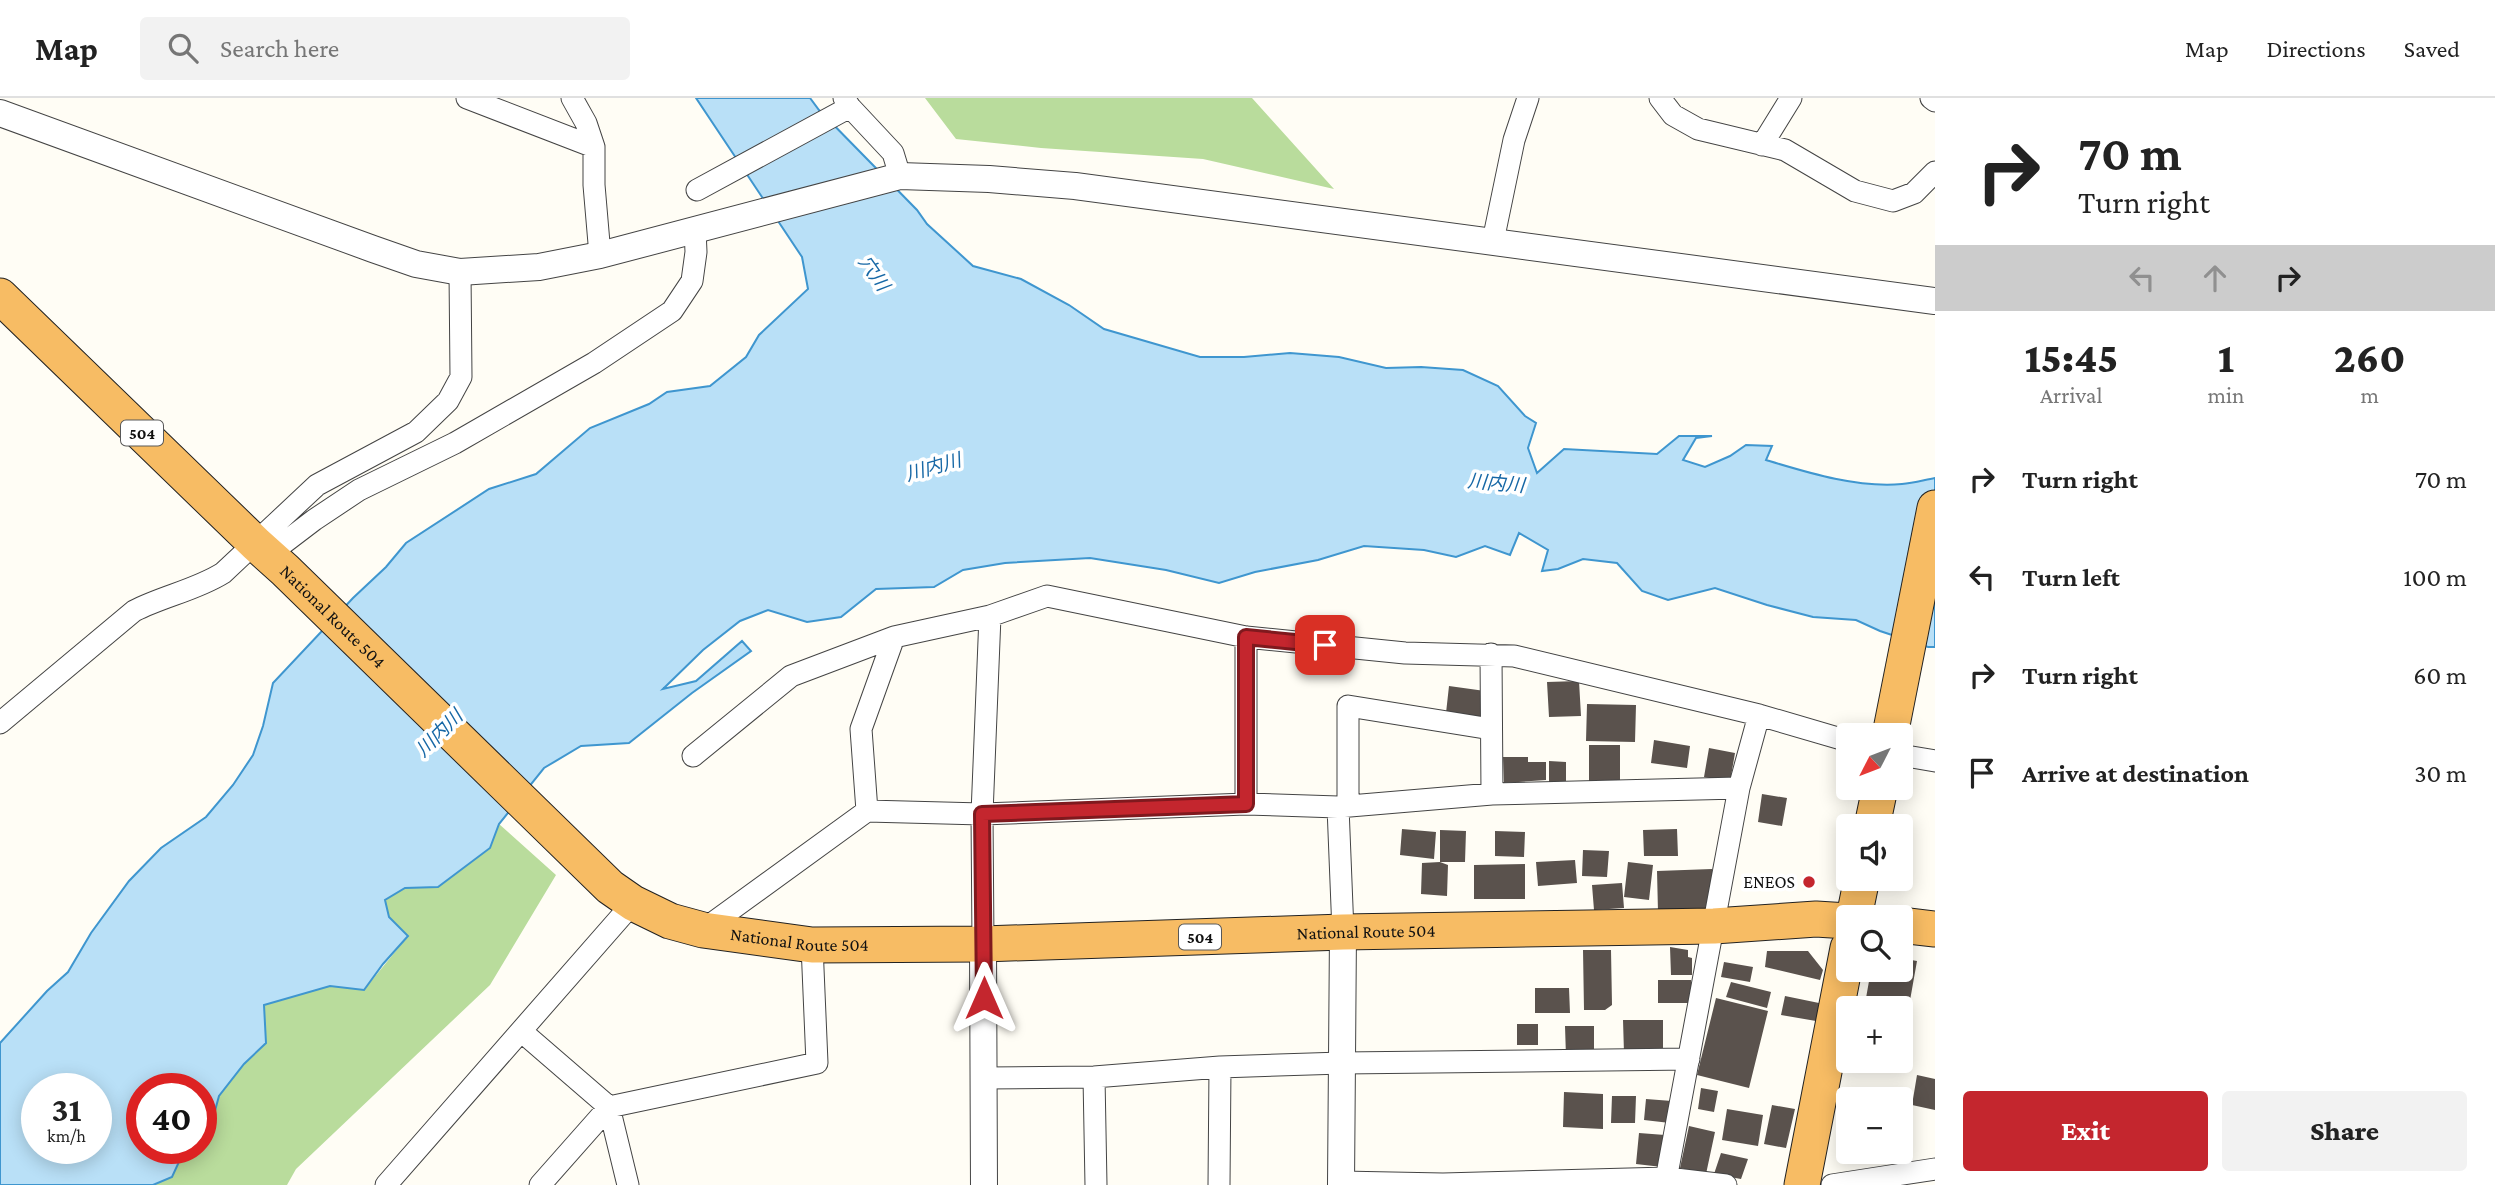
<!DOCTYPE html>
<html lang="en">
<head>
<meta charset="utf-8">
<style>
  :root { --surface:#fff; --page:#f2f2f2; --text:#222; --muted:#767676; --line:#e0e0e0; --accent:#c4262e }
  body { margin:0; font-family:"Crimson Pro","Noto Sans JP",serif; background:var(--page); color:var(--text); height:100vh; display:flex; flex-direction:column; font-size:26px; white-space:nowrap }
  * { box-sizing:border-box; margin:0 }
  p { font-size:23px; color:var(--muted) }
  .icon { flex:none; width:38px; height:38px; fill:none; stroke:currentColor; stroke-width:2; stroke-linecap:round; stroke-linejoin:round }
  .map { position:relative; flex:1; overflow:hidden }
  .sheet { display:flex; flex-direction:column; background:var(--surface); width:560px }
  .sheet>* { flex:none }
  .banner { background:#fff; color:var(--text); overflow:hidden }
  .needle { width:46px; rotate:228deg }
  .tools { position:absolute; left:1836px; top:625px; display:grid; gap:14px }
  .tools a { display:grid; place-items:center; width:77px; height:77px; border-radius:7px; background:var(--surface); box-shadow:0 4px 18px #0003; font-size:35px }
  .speed { position:absolute; left:21px; top:975px; display:flex; gap:14px; font-size:35px; font-weight:700; text-align:center }
  .speed>* { display:grid; place-content:center; width:91px; height:91px; border-radius:50%; background:var(--surface); box-shadow:0 4px 18px #0003; line-height:1 }
  .speed small { font-size:18px; font-weight:400 }
  .speed .limit { border:10px solid #d22; background:#fff; color:#111 }
  .pin { position:absolute; display:grid; place-items:center; width:60px; height:60px; color:#fff; margin:-30px; border-radius:14px; box-shadow:0 4px 10px #0006 }
  .me { position:absolute; width:77px; margin:-38px; rotate:0deg; stroke-linejoin:round; filter:drop-shadow(0 0 5px #0008) }
  .turn { display:flex; align-items:center; gap:24px; height:147px; padding:0 28px; font-size:32px }
  .turn .icon { width:91px; height:91px; stroke-width:2.5 }
  .turn b { display:block; font-size:49px; line-height:60px }
  .lanes { display:flex; align-items:center; height:66px; padding:0 28px; background:#0003; justify-content:center; gap:35px; direction:ltr }
  .lanes .off { opacity:.35 }
  .eta { display:flex; justify-content:space-evenly; align-items:center; height:119px; text-align:center }
  .eta b { font-size:42px; font-weight:800; line-height:49px }
  .button { display:flex; gap:14px; margin-top:auto; padding:14px 28px }
  .button a { flex:1; height:80px; border-radius:7px; background:var(--accent); color:#fff; font-size:28px; font-weight:800; line-height:80px; text-align:center }
  .button a+a { background:var(--page); color:var(--text) }
  ul { padding:0; list-style:none }
  li { display:flex; align-items:center; gap:21px; height:98px; padding:0 28px }
  li div { flex:1 }
  li b { display:block; font-size:26px }
  li em { font-style:normal }
  header { display:flex; align-items:center; gap:42px; box-sizing:border-box; height:98px; padding:0 35px; background:var(--surface); border-bottom:2px solid var(--line) }
  header strong { font-size:33px }
  nav { display:flex; gap:38px; margin-inline-start:auto; font-size:24px }
  .search { width:490px; height:63px; background:var(--page); display:flex; align-items:center; gap:18px; box-sizing:border-box; padding:0 24px; border-radius:7px; color:var(--muted); font-size:26px }
  main { display:flex; flex:1; min-height:0 }
  .map>svg:first-child { display:block }
  .forest { fill:#b9dc9c }
  .water { fill:#b9e0f7; stroke:#3f96cf; stroke-width:2; fill-rule:evenodd }
  .building { fill:#5a524d }
  .lines { fill:none; stroke-linecap:round; stroke-linejoin:round }
  .minor-casing { stroke:#444; stroke-width:23 }
  .tertiary-casing { stroke:#444; stroke-width:28 }
  .trunk-casing { stroke:#222; stroke-width:37 }
  .minor { stroke:#fff; stroke-width:21 }
  .tertiary { stroke:#fff; stroke-width:26 }
  .trunk { stroke:#f7bc64; stroke-width:35 }
  .route-casing { stroke:#7f191e; stroke-width:18 }
  .route { stroke:#c4262e; stroke-width:12 }
  .poi-dot { fill:#c4262e; stroke:#fff; stroke-width:2.5 }
  .labels { text-anchor:middle; dominant-baseline:central; stroke-width:7; stroke-linejoin:round; paint-order:stroke }
  .shield { fill:#fff; stroke:#585858; stroke-width:2 }
  .shield-label { font-size:16px; font-weight:bold; fill:#111 }
  .street-label { font-size:18px; fill:#111; stroke:#fff }
  .poi-label { font-size:18px; fill:#111; stroke:#fff; text-anchor:end }
  .water-label { font-size:19px; font-style:italic; fill:#1768a6; stroke:#fff }
</style>
</head>
<body>
<header>
<strong>Map</strong>
<div class="search"><svg class="icon" aria-label="search" viewBox="0 0 24 24"><circle cx="10" cy="10" r="6"/><path d="M15 15l6 6"/></svg>Search here</div>
<nav><a>Map</a><a>Directions</a><a>Saved</a></nav>
</header>
<main>
<div class="map">
<svg width="1935" height="1087" viewBox="0 0 1935 1087">
  <rect width="100%" height="100%" fill="#fffdf5"/>
  <path class="forest" d="M925,0h327l82,91 -131,-30 -162,-11 -85,-9z
    M499,726l57,51 -66,110 -194,184 -9,16h-134l19,-8 12,-26 17,-3v-5l6,-3 11,-44 26,-32 22,-21 -2,-38 66,-19 34,4 44,-54 -19,-19 -5,-17 21,-12 33,-1 52,-39z"/>
  <path class="water" d="M696,0h114l9,12 98,100 10,14 46,42 48,13 48,26 35,24 96,28h44l46,-4 49,4 47,11 35,-1 42,3 35,16 27,30 11,7 -8,25 9,25 27,-24 93,5 22,-18h33l-16,2 -13,22 22,7 25,-11 16,-11 26,1 -6,14c43,13 91,28 136,24 11,-1 22,-4 33,-6v169h-7l-48,-16 -24,-11 -43,-3 -46,-12 -52,-17 -47,12 -26,-9 -25,-28 -34,-4 -25,10 -16,2 6,-21 -29,-17 -9,22 -25,-9 -29,11 -32,-7 -60,-4 -46,14 -63,12 -36,11 -53,-13 -76,-12 -85,5 -42,7 -29,17 -58,2 -35,28 -34,5 -39,-12 -28,11 -37,29 -40,39 33,-8 46,-40 9,10 -59,42 -63,50 -48,3 -37,22 -45,56 -9,24 -52,39 -33,1 -20,12 4,17 19,19 -25,28 -19,26 -34,-4 -66,19 2,38 -22,21 -25,32 -12,44 -6,3v-55h-59v60h48l-6,3 -12,26 -19,8h-153v-142l47,-52 21,-19 23,-39 38,-52 32,-33 45,-31 27,-32 20,-30 10,-29 10,-43 80,-85 33,-31 20,-24 83,-54 47,-15 54,-46 59,-24 18,-12 43,-6 36,-29 13,-22 49,-46 -6,-32zM37,990h59v60h-59z"/>
  <path class="building" d="M1579,583l2,35 -32,1 -2,-35z
    M1449,588l36,5 -4,27 -35,-5z
    M1587,606l49,1 -1,37 -49,-1z
    M1654,642l36,6 -3,22 -36,-5z
    M1589,647h31v39h-31z
    M1709,650l26,5 -5,29 -26,-5z
    M1503,659h25v5h18v18l-42,3z
    M1549,663l17,1v23h-17z
    M1762,696l25,4 -5,28 -24,-4z
    M1402,731l34,3 -2,27 -34,-4z
    M1677,731l1,27h-34l-1,-26z
    M1440,732l26,1 -1,31h-25z
    M1495,733l30,1 -1,25 -29,-1z
    M1583,752l26,1 -2,26 -25,-1z
    M1575,762l2,23 -39,3 -2,-24z
    M1440,764l8,3 -1,31 -26,-2 1,-31z
    M1628,764l25,3 -4,35 -25,-3z
    M1525,766v35h-51v-34z
    M1712,771l1,41 -55,2 -1,-41z
    M1622,785l2,25 -30,2 -2,-25z
    M1670,849l18,3v7l4,1v17h-21z
    M1583,852h28l1,55 -7,5h-21z
    M1767,853h41l15,19 -3,10 -55,-13z
    M1900,860l17,3 -8,45 -43,-8 5,-28h29z
    M1724,864l29,5 -3,15 -29,-5z
    M1658,882h33v23h-33z
    M1731,884l40,10 -4,16 -41,-11z
    M1535,890h34l1,25h-35z
    M1785,898l34,7 -3,18 -35,-6z
    M1716,900l52,13 -19,77 -52,-13z
    M1623,922h40v33h-39z
    M1517,926h21v21h-21z
    M1565,928h29v31h-28z
    M1917,977l18,4v31l-23,-5z
    M1701,990l17,3 -4,21 -16,-3z
    M1564,994l39,2v35l-40,-2z
    M1612,998h24l-1,27h-24z
    M1646,1001l26,2 -2,22 -26,-3z
    M1772,1007l23,4 -9,39 -22,-4z
    M1727,1011l36,6 -5,31 -36,-6z
    M1689,1028l26,6 -9,42 -26,-6z
    M1639,1035l26,2 -3,32 -26,-3z
    M1721,1055l27,6 -7,20 -27,-5z"/>
  <g class="lines">
    <defs>
      <path id="minor" d="M467,0l127,49
        M572,0l14,25 8,24v38l6,70
        M844,0l6,9 43,46 7,23
        M1660,0l13,17 25,14 87,21 70,41 38,10 21,-8 21,-21
        M1931,0l4,3
        M1762,47l29,-47
        M697,92l153,-83
        M1493,143l21,-101 14,-42
        M268,457l46,-35 45,-30 96,-47 139,-80 78,-52 20,-30 4,-29 -1,-22
        M1246,539v167
        M1491,556l1,140
        M0,625l134,-112c29,-15 62,-21 89,-38l94,-88 99,-53 32,-31 13,-24 -1,-105
        M1900,657l35,6
        M693,658l98,-80 103,-39
        M1348,708v-100l143,23
        M1338,709l5,125
        M867,713l-6,-82 33,-92 96,-21
        M703,832l164,-119 115,3 264,-10 92,3 154,-13 247,-6
        M983,846l-1,-130 8,-198 57,-20 199,41 159,16 109,3 245,59 89,26
        M521,933l88,76 19,78
        M1094,979l2,108
        M984,980l110,-1 126,-10 122,-4 347,-4
        M1341,1084l102,2 224,-6 59,7
        M386,1087l247,-282
        M540,1087l69,-78 208,-44 -5,-118
        M1219,1087l1,-118
        M1665,1087l74,-397 20,-73
        M1832,1087l103,-16"/>
      <path id="tertiary" d="M0,15l373,136 43,15 44,8 79,-5 61,-12 300,-79 89,3 86,7 860,115
        M983,846l1,241
        M1341,1087l2,-253"/>
      <g id="trunk">
        <path id="s1" d="M0,198l256,248 29,26 325,317 23,16 37,18 33,9 109,15 171,-1 360,-12 371,-6 102,-7 32,2"/>
        <path d="M1890,637l45,-227"/>
        <path d="M1872,728l8,-38"/>
        <path d="M1854,819l8,-39"/>
        <path d="M1900,827l35,4"/>
        <path d="M1802,1087l46,-237"/>
      </g>
    </defs>
    <use href="#minor" class="minor-casing"/>
    <use href="#tertiary" class="tertiary-casing"/>
    <use href="#trunk" class="trunk-casing"/>
    <use href="#minor" class="minor"/>
    <use href="#tertiary" class="tertiary"/>
    <use href="#trunk" class="trunk"/>
  </g>
  <g class="lines">
    <defs>
      <path id="route" d="M984,900l-2,-184 264,-10v-167l79,8"/>
    </defs>
    <use href="#route" class="route-casing"/>
    <use href="#route" class="route"/>
  </g>
  <circle class="poi-dot" cx="1809" cy="784" r="7"/>
  <g class="labels">
    <g class="shield">
      <rect x="121" y="322.5" width="42" height="25" rx="5"/>
      <rect x="1179" y="826.5" width="42" height="25" rx="5"/>
    </g>
    <g class="shield-label">
      <text x="142" y="335">504</text>
      <text x="1200" y="839">504</text>
    </g>
    <g class="street-label">
      <text stroke="none"><textPath href="#s1" startOffset="462">National Route 504</textPath></text>
      <text stroke="none"><textPath href="#s1" startOffset="1617">National Route 504</textPath></text>
      <text stroke="none"><textPath href="#s1" startOffset="1050">National Route 504</textPath></text>
    </g>
    <g class="poi-label">
      <text x="1795" y="784">ENEOS</text>
    </g>
    <g class="water-label">
      <text transform="translate(874 175) rotate(55)">穴川</text>
      <text transform="translate(933 369) rotate(-16)">川内川</text>
      <text transform="translate(1496 385) rotate(5)">川内川</text>
      <text transform="translate(439 635) rotate(-45)">川内川</text>
    </g>
  </g>
</svg>
<div class="tools">
<a><svg class="needle" viewBox="-14 -14 28 28"><path d="M0-13l5 13h-10z" fill="#e53935"/><path d="M0 13l5-13h-10z" fill="#767676"/></svg></a>
<a><svg class="icon" aria-label="sound" viewBox="0 0 24 24"><path d="M4 9h4l5-4v14l-5-4H4zM17 9q2 3 0 6"/></svg></a>
<a><svg class="icon" aria-label="search" viewBox="0 0 24 24"><circle cx="10" cy="10" r="6"/><path d="M15 15l6 6"/></svg></a>
<a>+</a>
<a>−</a>
</div>
<div class="speed"><div>31<small>km/h</small></div><div class="limit">40</div></div>
<div class="pin" style="left:1325px;top:547px;background:#d93025"><svg class="icon" aria-label="arrive" viewBox="0 0 24 24"><path d="M6 21V4h12l-3 4 3 4H6"/></svg></div>
<svg class="me" style="left:984px;top:900px" viewBox="-20 -20 40 40"><path d="M0-17L14 15 0 8-14 15z" fill="#c4262e" stroke="#fff" stroke-width="4"/></svg>
</div>
<section class="sheet">
<div class="banner">
<div class="turn"><svg class="icon" aria-label="right" viewBox="0 0 24 24"><path d="M7 20v-9h11M14 6l5 5-5 5"/></svg><div><b>70 m</b>Turn right</div></div>
<div class="lanes"><svg class="icon off" aria-label="left" viewBox="0 0 24 24"><path d="M17 20v-9H6M10 6l-5 5 5 5"/></svg><svg class="icon off" aria-label="ahead" viewBox="0 0 24 24"><path d="M12 20V5M6 11l6-6 6 6"/></svg><svg class="icon" aria-label="right" viewBox="0 0 24 24"><path d="M7 20v-9h11M14 6l5 5-5 5"/></svg></div>
</div>
<div class="eta">
<div><b>15:45</b><p>Arrival</p></div>
<div><b>1</b><p>min</p></div>
<div><b>260</b><p>m</p></div>
</div>
<ul>
<li><svg class="icon" aria-label="right" viewBox="0 0 24 24"><path d="M7 20v-9h11M14 6l5 5-5 5"/></svg><div><b>Turn right</b></div><em>70 m</em></li>
<li><svg class="icon" aria-label="left" viewBox="0 0 24 24"><path d="M17 20v-9H6M10 6l-5 5 5 5"/></svg><div><b>Turn left</b></div><em>100 m</em></li>
<li><svg class="icon" aria-label="right" viewBox="0 0 24 24"><path d="M7 20v-9h11M14 6l5 5-5 5"/></svg><div><b>Turn right</b></div><em>60 m</em></li>
<li><svg class="icon" aria-label="arrive" viewBox="0 0 24 24"><path d="M6 21V4h12l-3 4 3 4H6"/></svg><div><b>Arrive at destination</b></div><em>30 m</em></li>
</ul>
<div class="button"><a>Exit</a><a>Share</a></div>
</section>
</main>
</body>
</html>
